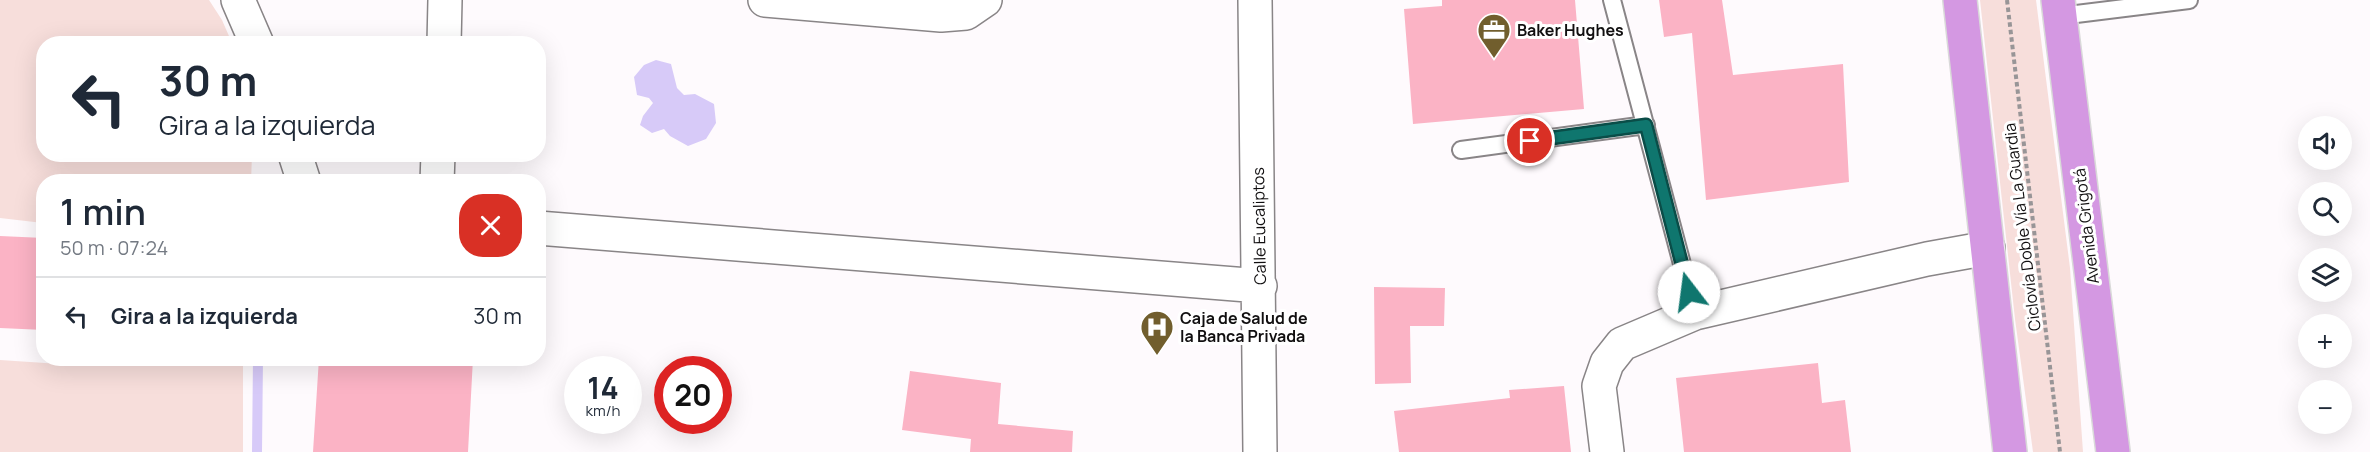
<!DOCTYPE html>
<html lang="es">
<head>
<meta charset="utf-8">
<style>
  :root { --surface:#fff; --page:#f2f2f3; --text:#1f2937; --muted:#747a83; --line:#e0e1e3 }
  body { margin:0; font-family:Manrope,sans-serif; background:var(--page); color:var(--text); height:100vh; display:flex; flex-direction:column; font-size:22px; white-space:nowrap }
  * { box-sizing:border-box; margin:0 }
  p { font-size:20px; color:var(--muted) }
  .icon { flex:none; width:33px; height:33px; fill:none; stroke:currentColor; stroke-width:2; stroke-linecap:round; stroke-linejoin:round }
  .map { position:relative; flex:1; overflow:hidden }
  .side { position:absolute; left:36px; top:174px; width:510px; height:192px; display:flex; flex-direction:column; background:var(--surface); border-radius:24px; box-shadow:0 6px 24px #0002 }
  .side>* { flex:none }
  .hud { position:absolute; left:36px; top:36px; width:510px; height:126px; border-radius:24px; box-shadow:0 6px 24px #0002; background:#fff; color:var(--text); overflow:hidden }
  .controls { position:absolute; left:2298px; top:116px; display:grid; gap:12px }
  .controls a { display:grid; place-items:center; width:54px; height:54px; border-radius:50%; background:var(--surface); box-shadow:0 6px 24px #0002; font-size:30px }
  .speed { position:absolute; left:564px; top:356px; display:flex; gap:12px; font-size:30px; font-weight:700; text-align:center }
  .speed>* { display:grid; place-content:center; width:78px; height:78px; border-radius:50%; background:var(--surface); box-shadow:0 6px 24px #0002; line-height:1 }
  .speed small { font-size:15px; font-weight:400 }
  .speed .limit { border:9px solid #d22; background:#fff; color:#111 }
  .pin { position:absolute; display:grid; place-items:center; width:51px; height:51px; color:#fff; margin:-26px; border:3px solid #fff; border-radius:50%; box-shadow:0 2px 6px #0007 }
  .me { position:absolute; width:66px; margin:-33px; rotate:345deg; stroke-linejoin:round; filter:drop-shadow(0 0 4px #0008) }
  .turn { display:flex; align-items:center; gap:21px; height:126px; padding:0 24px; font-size:27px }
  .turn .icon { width:78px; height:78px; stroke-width:2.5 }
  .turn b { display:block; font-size:42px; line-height:51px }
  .round { display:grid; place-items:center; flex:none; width:63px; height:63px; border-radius:24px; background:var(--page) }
  .overview { display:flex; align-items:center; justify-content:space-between; height:102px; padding:0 24px }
  h1 { font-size:36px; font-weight:600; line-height:45px }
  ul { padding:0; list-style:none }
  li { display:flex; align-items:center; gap:18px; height:78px; padding:0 24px; border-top:2px solid var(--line) }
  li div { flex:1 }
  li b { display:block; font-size:22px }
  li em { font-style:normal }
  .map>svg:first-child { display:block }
  .green { fill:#f7dedb }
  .water { fill:#d7caf8 }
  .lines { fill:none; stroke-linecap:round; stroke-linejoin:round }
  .stream { stroke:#d7caf8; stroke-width:10 }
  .building { fill:#fbb3c5 }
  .service-casing { stroke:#898587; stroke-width:20 }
  .minor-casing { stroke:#898587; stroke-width:36 }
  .trunk-casing { stroke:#d9d9d9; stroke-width:36 }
  .path { stroke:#989597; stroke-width:4; stroke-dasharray:4.5 3; stroke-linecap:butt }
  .service { stroke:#fff; stroke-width:16 }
  .minor { stroke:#fff; stroke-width:33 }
  .trunk { stroke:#d498e2; stroke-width:33 }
  .route-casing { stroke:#0a4d48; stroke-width:15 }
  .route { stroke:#0f766e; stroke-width:10 }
  .labels { text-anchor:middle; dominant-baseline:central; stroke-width:6; stroke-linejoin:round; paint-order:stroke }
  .poi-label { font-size:16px; font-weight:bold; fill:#110f10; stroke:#fff; text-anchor:start }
  .street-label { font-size:16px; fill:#110f10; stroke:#fff }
</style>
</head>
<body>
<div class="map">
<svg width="2370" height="452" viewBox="0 0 2370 452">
  <rect width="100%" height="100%" fill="#fefafd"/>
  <path class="green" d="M0,0h209l13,20 10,23 -188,1v110l208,1 -1,26 -207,1 -1,41 -43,-5z
    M1980,0h56l34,268 13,184h-50l-18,-133z
    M61,359h182v93h-243v-92l60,4z"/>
  <path class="water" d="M656,60l15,4 6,24 7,7 11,-1 19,10 2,19 -10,16 -18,7 -18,-10 -6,-7 -12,4 -12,-8 3,-9 10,-13 -4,-5 -12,-3 -3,-18 10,-12z"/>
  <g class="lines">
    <path class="stream" d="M257,452l1,-94"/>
  </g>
  <path class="building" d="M1442,0h133l9,109 -171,15 -9,-115 38,-3z
    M1659,0h63l11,75 110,-11 6,118 -143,18 -14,-167 -28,4z
    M0,236l44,2v92l-44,-2z
    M1374,287l71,1 -1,38h-34l1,57 -36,1z
    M319,358h154l-5,94h-155z
    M1818,363l4,40 23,-3 6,52h-167l-8,-74z
    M910,371l91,12 -3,41 75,7 -1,21h-102l1,-13 -69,-9z
    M1564,386l7,66h-172l-5,-41 116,-13 -1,-8z"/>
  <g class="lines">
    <defs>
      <path id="service" d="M1612,0l83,313
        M2060,16l129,-16
        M1461,150l185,-25"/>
      <path id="minor" d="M238,0l19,44
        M765,0l176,15 25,-2 19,-13
        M1255,0l5,452
        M444,44l1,-44
        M295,154l9,28
        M437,182l1,-28
        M538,228l722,58
        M1607,452l-8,-66 8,-23 15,-19 73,-31 232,-54 61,-11"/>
      <path id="trunk" d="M1960,0l50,452
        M2058,0l55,452"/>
    </defs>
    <use href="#service" class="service-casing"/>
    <use href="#minor" class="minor-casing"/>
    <use href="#trunk" class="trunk-casing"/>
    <path class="path" d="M2007,0l53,452"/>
    <use href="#service" class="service"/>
    <use href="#minor" class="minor"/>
    <use href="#trunk" class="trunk"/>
  </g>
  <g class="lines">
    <defs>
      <path id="route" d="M1530,141l116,-16 43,167"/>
    </defs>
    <use href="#route" class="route-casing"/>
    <use href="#route" class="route"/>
  </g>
  <defs>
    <symbol id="office-pin" viewBox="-11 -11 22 30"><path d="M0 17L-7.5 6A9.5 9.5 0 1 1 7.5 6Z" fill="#715e2d" stroke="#fff"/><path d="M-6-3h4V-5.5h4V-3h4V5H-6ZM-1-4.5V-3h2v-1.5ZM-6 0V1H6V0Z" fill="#fff"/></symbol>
    <symbol id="hospital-pin" viewBox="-11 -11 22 30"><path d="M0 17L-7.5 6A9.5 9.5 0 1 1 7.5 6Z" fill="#715e2d" stroke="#fff"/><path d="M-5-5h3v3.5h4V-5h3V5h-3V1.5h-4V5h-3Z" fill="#fff"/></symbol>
  </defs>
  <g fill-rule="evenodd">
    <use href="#office-pin" x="1475" y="11" width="38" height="52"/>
    <use href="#hospital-pin" x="1138" y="308" width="38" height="52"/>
  </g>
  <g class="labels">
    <g class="poi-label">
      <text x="1517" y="30">Baker Hughes</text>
      <text x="1180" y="318">Caja de Salud de<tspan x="1180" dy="18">la Banca Privada</tspan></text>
    </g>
    <g class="street-label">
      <text transform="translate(1259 226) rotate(-91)">Calle Eucaliptos</text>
      <text transform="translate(2086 226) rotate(-97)">Avenida Grigotá</text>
      <text transform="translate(2022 227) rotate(-97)">Ciclovía Doble Vía La Guardia</text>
    </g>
  </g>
</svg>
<div class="controls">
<a><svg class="icon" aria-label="sound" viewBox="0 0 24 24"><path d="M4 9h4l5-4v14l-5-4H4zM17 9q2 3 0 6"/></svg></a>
<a><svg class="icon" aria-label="search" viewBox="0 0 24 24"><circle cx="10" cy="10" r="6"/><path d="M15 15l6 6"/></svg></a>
<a><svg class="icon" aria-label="layers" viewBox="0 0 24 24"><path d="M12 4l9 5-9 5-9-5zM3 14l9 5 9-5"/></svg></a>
<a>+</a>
<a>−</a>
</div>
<div class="speed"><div>14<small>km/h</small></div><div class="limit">20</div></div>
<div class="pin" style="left:1530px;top:141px;background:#d93025"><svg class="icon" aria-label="arrive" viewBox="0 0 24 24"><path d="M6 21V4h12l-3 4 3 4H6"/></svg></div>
<svg class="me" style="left:1689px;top:292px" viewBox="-20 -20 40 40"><circle r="19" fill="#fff"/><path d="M0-13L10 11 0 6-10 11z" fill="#0f766e"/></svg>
<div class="hud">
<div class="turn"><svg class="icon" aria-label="left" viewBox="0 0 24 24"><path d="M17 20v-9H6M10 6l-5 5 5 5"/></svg><div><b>30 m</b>Gira a la izquierda</div></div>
</div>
<section class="side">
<div class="overview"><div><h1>1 min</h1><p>50 m · 07:24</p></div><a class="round" style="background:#d93025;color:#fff"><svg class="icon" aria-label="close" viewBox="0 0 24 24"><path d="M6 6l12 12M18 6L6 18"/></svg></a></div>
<ul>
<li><svg class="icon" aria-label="left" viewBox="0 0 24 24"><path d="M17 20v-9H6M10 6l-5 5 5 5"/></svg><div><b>Gira a la izquierda</b></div><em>30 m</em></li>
</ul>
</section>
</div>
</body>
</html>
